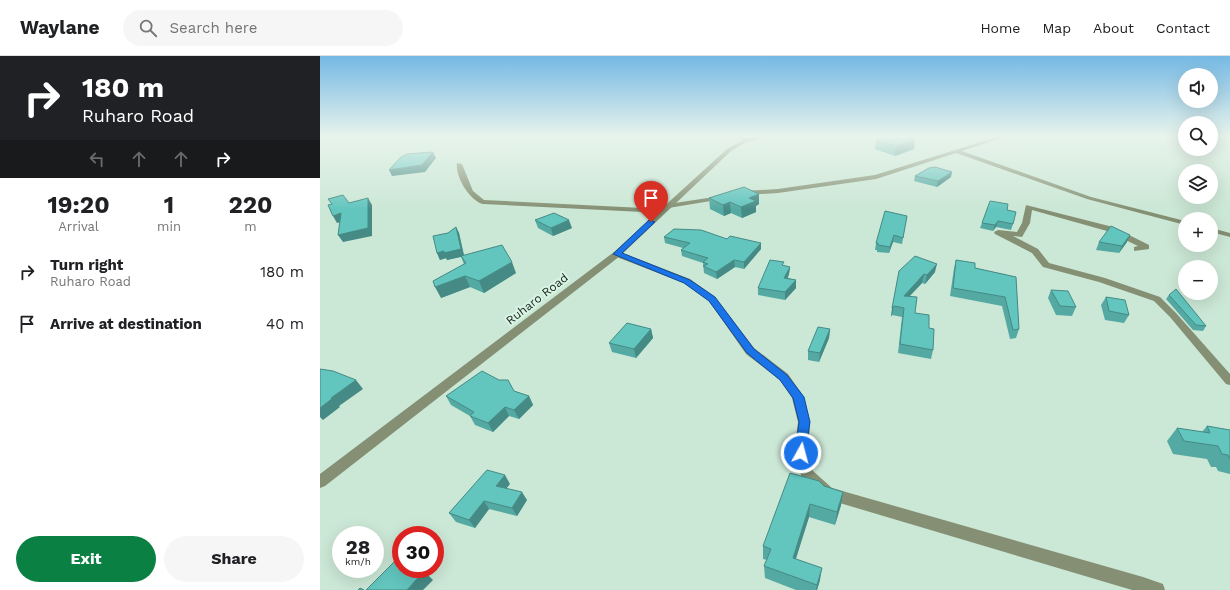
<!DOCTYPE html>
<html lang="en">
<head>
<meta charset="utf-8">
<style>
  :root { --surface:#fff; --page:#f6f6f6; --text:#202124; --muted:#757577; --line:#e0e0e0; --accent:#0b8043 }
  body { margin:0; font-family:"Work Sans",sans-serif; background:var(--page); color:var(--text); height:100vh; display:flex; flex-direction:column; font-size:15px; white-space:nowrap }
  * { box-sizing:border-box; margin:0 }
  p { font-size:13px; color:var(--muted) }
  .icon { flex:none; width:22px; height:22px; fill:none; stroke:currentColor; stroke-width:2; stroke-linecap:round; stroke-linejoin:round }
  .map { position:relative; flex:1; overflow:hidden }
  .details { display:flex; flex-direction:column; background:var(--surface); width:320px }
  .details>* { flex:none }
  .guide { background:#202124; color:#fff; overflow:hidden }
  .fabs { position:absolute; left:858px; top:12px; display:grid; gap:8px }
  .fabs a { display:grid; place-items:center; width:40px; height:40px; border-radius:50%; background:var(--surface); box-shadow:0 4px 16px #0002; font-size:20px }
  .speed { position:absolute; left:12px; top:470px; display:flex; gap:8px; font-size:20px; font-weight:700; text-align:center }
  .speed>* { display:grid; place-content:center; width:52px; height:52px; border-radius:50%; background:var(--surface); box-shadow:0 4px 16px #0002; line-height:1 }
  .speed small { font-size:10px; font-weight:400 }
  .speed .limit { border:6px solid #d22; background:#fff; color:#111 }
  .pin { position:absolute; display:grid; place-items:center; width:34px; height:34px; color:#fff; margin:-41px -17px; border-radius:50% 50% 50% 0; rotate:-45deg; box-shadow:0 0 4px #0007 }
  .pin .icon { rotate:45deg }
  .me { position:absolute; width:44px; margin:-22px; rotate:7deg; stroke-linejoin:round; filter:drop-shadow(0 0 3px #0008) }
  .turn { display:flex; align-items:center; gap:14px; height:84px; padding:0 16px; font-size:18px }
  .turn .icon { width:52px; height:52px; stroke-width:2.5 }
  .turn b { display:block; font-size:28px; line-height:34px }
  .lanes { display:flex; align-items:center; height:38px; padding:0 16px; background:#0003; justify-content:center; gap:20px; direction:ltr }
  .lanes .off { opacity:.35 }
  .eta { display:flex; justify-content:space-evenly; align-items:center; height:68px; text-align:center }
  .eta b { font-size:24px; font-weight:700; line-height:28px }
  .primary-button { display:flex; gap:8px; margin-top:auto; padding:8px 16px }
  .primary-button a { flex:1; height:46px; border-radius:24px; background:var(--accent); color:#fff; font-size:16px; font-weight:700; line-height:46px; text-align:center }
  .primary-button a+a { background:var(--page); color:var(--text) }
  ul { padding:0; list-style:none }
  li { display:flex; align-items:center; gap:12px; height:52px; padding:0 16px }
  li div { flex:1 }
  li b { display:block; font-size:15px }
  li em { font-style:normal }
  header { display:flex; align-items:center; gap:24px; box-sizing:border-box; height:56px; padding:0 20px; background:var(--surface); border-bottom:1px solid var(--line) }
  header strong { font-size:19px }
  nav { display:flex; gap:22px; margin-inline-start:auto; font-size:14px }
  .search { width:280px; height:36px; background:var(--page); display:flex; align-items:center; gap:10px; box-sizing:border-box; padding:0 14px; border-radius:22px; color:var(--muted); font-size:15px }
  main { display:flex; flex:1; min-height:0 }
  .map>svg:first-child { display:block }
  .lines { fill:none; stroke-linecap:round; stroke-linejoin:round }
  .minor { fill:#848f73; fill-rule:evenodd }
  .tertiary { fill:#848f73; fill-rule:evenodd }
  .wall { fill:#54a9a3 }
  .shaded-wall { fill:#458a85 }
  .building { fill:#62c5be; stroke:#458a85 }
  .route { fill:#1a73e8; stroke:#114b97 }
  .labels { text-anchor:middle; dominant-baseline:central; stroke-width:4; stroke-linejoin:round; paint-order:stroke }
  .street-label { font-size:12px; fill:#1b251e; stroke:#d8f4e2 }
</style>
</head>
<body>
<header>
<strong>Waylane</strong>
<div class="search"><svg class="icon" aria-label="search" viewBox="0 0 24 24"><circle cx="10" cy="10" r="6"/><path d="M15 15l6 6"/></svg>Search here</div>
<nav><a>Home</a><a>Map</a><a>About</a><a>Contact</a></nav>
</header>
<main>
<section class="details">
<div class="guide">
<div class="turn"><svg class="icon" aria-label="right" viewBox="0 0 24 24"><path d="M7 20v-9h11M14 6l5 5-5 5"/></svg><div><b>180 m</b>Ruharo Road</div></div>
<div class="lanes"><svg class="icon off" aria-label="left" viewBox="0 0 24 24"><path d="M17 20v-9H6M10 6l-5 5 5 5"/></svg><svg class="icon off" aria-label="ahead" viewBox="0 0 24 24"><path d="M12 20V5M6 11l6-6 6 6"/></svg><svg class="icon off" aria-label="ahead" viewBox="0 0 24 24"><path d="M12 20V5M6 11l6-6 6 6"/></svg><svg class="icon" aria-label="right" viewBox="0 0 24 24"><path d="M7 20v-9h11M14 6l5 5-5 5"/></svg></div>
</div>
<div class="eta">
<div><b>19:20</b><p>Arrival</p></div>
<div><b>1</b><p>min</p></div>
<div><b>220</b><p>m</p></div>
</div>
<ul>
<li><svg class="icon" aria-label="right" viewBox="0 0 24 24"><path d="M7 20v-9h11M14 6l5 5-5 5"/></svg><div><b>Turn right</b><p>Ruharo Road</p></div><em>180 m</em></li>
<li><svg class="icon" aria-label="arrive" viewBox="0 0 24 24"><path d="M6 21V4h12l-3 4 3 4H6"/></svg><div><b>Arrive at destination</b></div><em>40 m</em></li>
</ul>
<div class="primary-button"><a>Exit</a><a>Share</a></div>
</section>
<div class="map">
<svg width="910" height="534" viewBox="0 0 910 534">
  <rect width="100%" height="100%" fill="#cbe7d5"/>
  <g class="lines">
    <path class="minor" d="M409,80h11l16,3 -3,2 -22,-3z
      M680,80h7l-45,15 129,46 94,24v4l-98,-26 -131,-46 -80,26 -98,14 -35,2 -3,-2 3,-2 35,-2 97,-14z
      M137,107l5,1 11,27 11,9 179,9 4,2 -4,2 -180,-9c-14,-4 -28,-28 -26,-41z
      M401,140l2,1v2l-55,9 -4,-2 4,-2z
      M706,149l87,22 36,18v4l-15,2v-4l4,-1 -31,-15 -75,-21 -2,13 -8,14 -9,-1 25,13 11,14 56,15 55,19 16,16 54,61v11l-4,-1 -56,-67 -16,-16 -55,-19 -56,-15 -11,-14 -37,-19 -1,-2 4,-2 19,2 5,-9z
      M891,172l19,5v4l-19,-5z
      M294,196h6l70,27 25,18 39,51 34,26 16,23 6,25 -2,31 5,18 19,17 311,89 20,7 2,6h-33l-309,-92 -21,-20 -8,-25 4,-31 -6,-24 -12,-18 -34,-26 -37,-53 -25,-18 -70,-27z"/>
    <path class="tertiary" d="M441,80h8l-22,6 -16,9 -111,105 -295,230 -5,2v-14l294,-222 113,-103 16,-9z"/>
  </g>
  <path class="wall" d="M595,83l-1,10 -19,7 -20,-7 1,-9z
    M595,120l36,1 -14,10 -23,-6z
    M439,138v10l-3,2v6l-14,6 -11,-5 -7,3 -14,-7 -1,-11z
    M687,154l6,14 -2,6 -15,-3 -3,4 -13,-3 2,-5z
    M587,160l-5,28 -9,-2 -4,11 -12,-1v-2h-2l1,-7z
    M215,164l37,8 -19,8 -15,-8z
    M136,171l3,6 5,22 52,18 -32,20 -14,-6 -29,11 23,-34 -3,-7 -14,3 -1,-2 -6,2 -3,-7 11,-20z
    M344,181l63,2 34,10 -17,20 -9,-2 -18,12 -13,-6 -1,-10 -21,-7 -1,-6 2,-2 -18,-5z
    M779,186h28l-8,11 -23,-3z
    M636,204l19,8 41,9 3,52 -3,9 -6,1 -8,-33 -52,-10 4,-28z
    M464,210l6,1 -1,7 -1,4 8,2v8l-11,12 -27,-5v-7z
    M579,215l36,1 -10,12 -3,-1 -12,13 5,17 18,37 -2,9 -33,-6 4,-36 -10,-2 -1,2z
    M731,234l25,17 -4,9 -16,-1 -8,-17z
    M849,239l37,31 -3,5 -10,-1 -27,-31z
    M786,241l23,18 -5,8 -19,-3 -4,-15z
    M331,273l2,9 -17,20 -24,-6 -3,-9z
    M510,273l-1,9 -10,24 -11,-2v-9z
    M194,335l15,5 4,9 -14,14 -10,-3 -16,16 -18,-7 -5,-9 -19,-11 -5,-9z
    M887,370l23,4v44l-12,-3 -2,-4h-5l-4,-8 -34,-5 -6,-13 10,-13 25,4z
    M190,428l-4,4 21,12 -10,16 -28,-7 -14,19 -19,-6 -7,-9z
    M504,430l19,6 -2,13 -6,20 -26,-8 -13,42 24,21 -3,10h-21l-31,-12 -1,-12 3,-6 -4,-1v-13z"/>
  <path class="shaded-wall" d="M595,83l-1,10 -19,7 1,-10z
    M113,96l3,6 -11,14 -33,4 -3,-6z
    M632,116l-1,5 -14,10 1,-6z
    M439,138v10l-3,2v6l-14,6 -1,-11 8,-9z
    M48,142l4,7v31l-29,6 -5,-7z
    M410,146l1,11 -7,3 -1,-11z
    M21,157l4,8 -8,2 -4,-7z
    M249,164l3,8 -19,8 -2,-8z
    M678,165l-2,6 -3,4 2,-6z
    M136,171l3,6 5,23 -17,4 -1,-2 -6,2 -3,-7z
    M574,179l-1,7 -4,11 1,-6z
    M810,179l-3,7 -8,11 3,-7z
    M441,187v6l-17,20v-7z
    M414,204l1,7 -18,12 -1,-7z
    M192,206l4,11 -32,20 -5,-12z
    M617,208l-2,8 -10,12 2,-9z
    M470,211l-1,7 -5,11v-7z
    M604,218l-2,9 -20,21 2,-8z
    M145,220l5,11 -29,11 -6,-11z
    M476,224v8l-11,12v-8z
    M574,250l-2,9 -1,2 1,-9z
    M331,273l2,9 -17,20 -2,-9z
    M510,273l-1,9 -10,24 1,-9z
    M36,324l7,9 -24,17 1,1 -17,13 -3,-3v-9l11,-10z
    M209,340l4,9 -14,14 -5,-9z
    M185,351l4,9 -16,16 -5,-9z
    M185,419l5,9 -9,11 -5,-9z
    M202,436l5,8 -10,16 -5,-8z
    M523,436l-2,13 -6,20 2,-13z
    M164,445l5,8 -14,19 -6,-8z
    M490,448l-1,13 -17,53 1,-12z
    M502,512l-2,12 -3,10h-1l1,-5z
    M104,515l9,9 -10,10h-16z"/>
  <path class="building" d="M567,80h16l12,3 -19,7 -20,-6z
    M113,96l-11,13 -33,5 12,-13 6,-3z
    M615,111l17,5 -14,9 -23,-5 14,-8z
    M424,131l15,7 -10,4 7,3 -15,6 -11,-5 -7,3 -14,-7z
    M23,139l6,8 19,-5v30l-30,7 3,-22 -8,3 -5,-11 4,-1 -4,-5z
    M670,145l18,3 -1,6 9,2 -3,12 -15,-3 -3,4 -13,-2z
    M565,155l22,5 -4,22 -9,-3 -4,12 -12,-2v-2h-2z
    M234,157l15,7 -18,8 -16,-8z
    M791,170l19,9 -8,11 -23,-4z
    M136,171l5,22 -17,4v-2l-7,2 -4,-17 15,-3z
    M354,173l27,1 26,9 3,-3 31,7 -17,19 -10,-2 -18,12 -13,-6 5,-2 -5,-2 5,-4 -27,-8 9,-7 -26,-6z
    M182,189l10,17 -33,19 -14,-5 -30,11 -2,-6 33,-18 -5,-7z
    M595,200l22,8 -10,11 -3,-1 -20,22 13,1 -2,16 14,2v13l5,1 -1,21 -33,-6 4,-36 -10,-2 -2,2 7,-37z
    M450,204l14,2 -2,3 8,2 -6,11 12,2 -11,12 -27,-4z
    M636,204l19,3v5l41,9 3,52 -6,1 -8,-33 -52,-9z
    M856,233l30,37 -10,-1 -27,-30z
    M731,234l17,1 8,16 -16,-1z
    M786,241l19,3 4,15 -20,-4z
    M307,267l24,6 -17,20 -25,-6z
    M498,271l12,2 -10,24 -12,-2z
    M0,313l13,2 23,9 -25,18h2l-13,10z
    M162,315l17,9h9l6,11 15,5 -15,14 -9,-3 -17,16 -18,-7 4,-4 -28,-16z
    M887,370l23,4v29l-2,-4 -6,-1 -4,-8 -34,-5 -7,-13 33,5z
    M167,414l18,5 -9,11 26,6 -10,16 -28,-7 -15,19 -20,-7z
    M470,417l29,8 5,5 19,6 -6,20 -27,-8 -17,54 29,10 -5,17 -53,-19 7,-17 -8,-3z
    M78,502l3,1v10h19l4,2 -17,19h-41z
    M40,532l4,2h-6z"/>
  <linearGradient id="sky" x2="0" y2="1"><stop stop-color="#75b9e4"/><stop offset="0.52" stop-color="#e8f4ec"/><stop offset="1" stop-color="#e8f4ec" stop-opacity="0"/></linearGradient>
  <rect width="910" height="154" fill="url(#sky)"/>
  <path class="route" d="M329,164l6,2 -33,31 68,27 25,17 39,52 33,26 17,22 6,25 -5,34 -4,2 -5,-2 -1,-3 4,-31 -6,-24 -13,-18 -33,-27 -38,-52 -25,-18 -71,-29z"/>
  <g class="labels">
    <g class="street-label">
      <text transform="translate(217 243) rotate(-38)">Ruharo Road</text>
    </g>
  </g>
</svg>
<div class="fabs">
<a><svg class="icon" aria-label="sound" viewBox="0 0 24 24"><path d="M4 9h4l5-4v14l-5-4H4zM17 9q2 3 0 6"/></svg></a>
<a><svg class="icon" aria-label="search" viewBox="0 0 24 24"><circle cx="10" cy="10" r="6"/><path d="M15 15l6 6"/></svg></a>
<a><svg class="icon" aria-label="layers" viewBox="0 0 24 24"><path d="M12 4l9 5-9 5-9-5zM3 14l9 5 9-5"/></svg></a>
<a>+</a>
<a>−</a>
</div>
<div class="speed"><div>28<small>km/h</small></div><div class="limit">30</div></div>
<div class="pin" style="left:331px;top:166px;background:#d93025"><svg class="icon" aria-label="arrive" viewBox="0 0 24 24"><path d="M6 21V4h12l-3 4 3 4H6"/></svg></div>
<svg class="me" style="left:481px;top:397px" viewBox="-20 -20 40 40"><circle r="17" fill="#1a73e8" stroke="#fff" stroke-width="3"/><path d="M0-11L8 9 0 5-8 9z" fill="#fff"/></svg>
</div>
</main>
</body>
</html>
